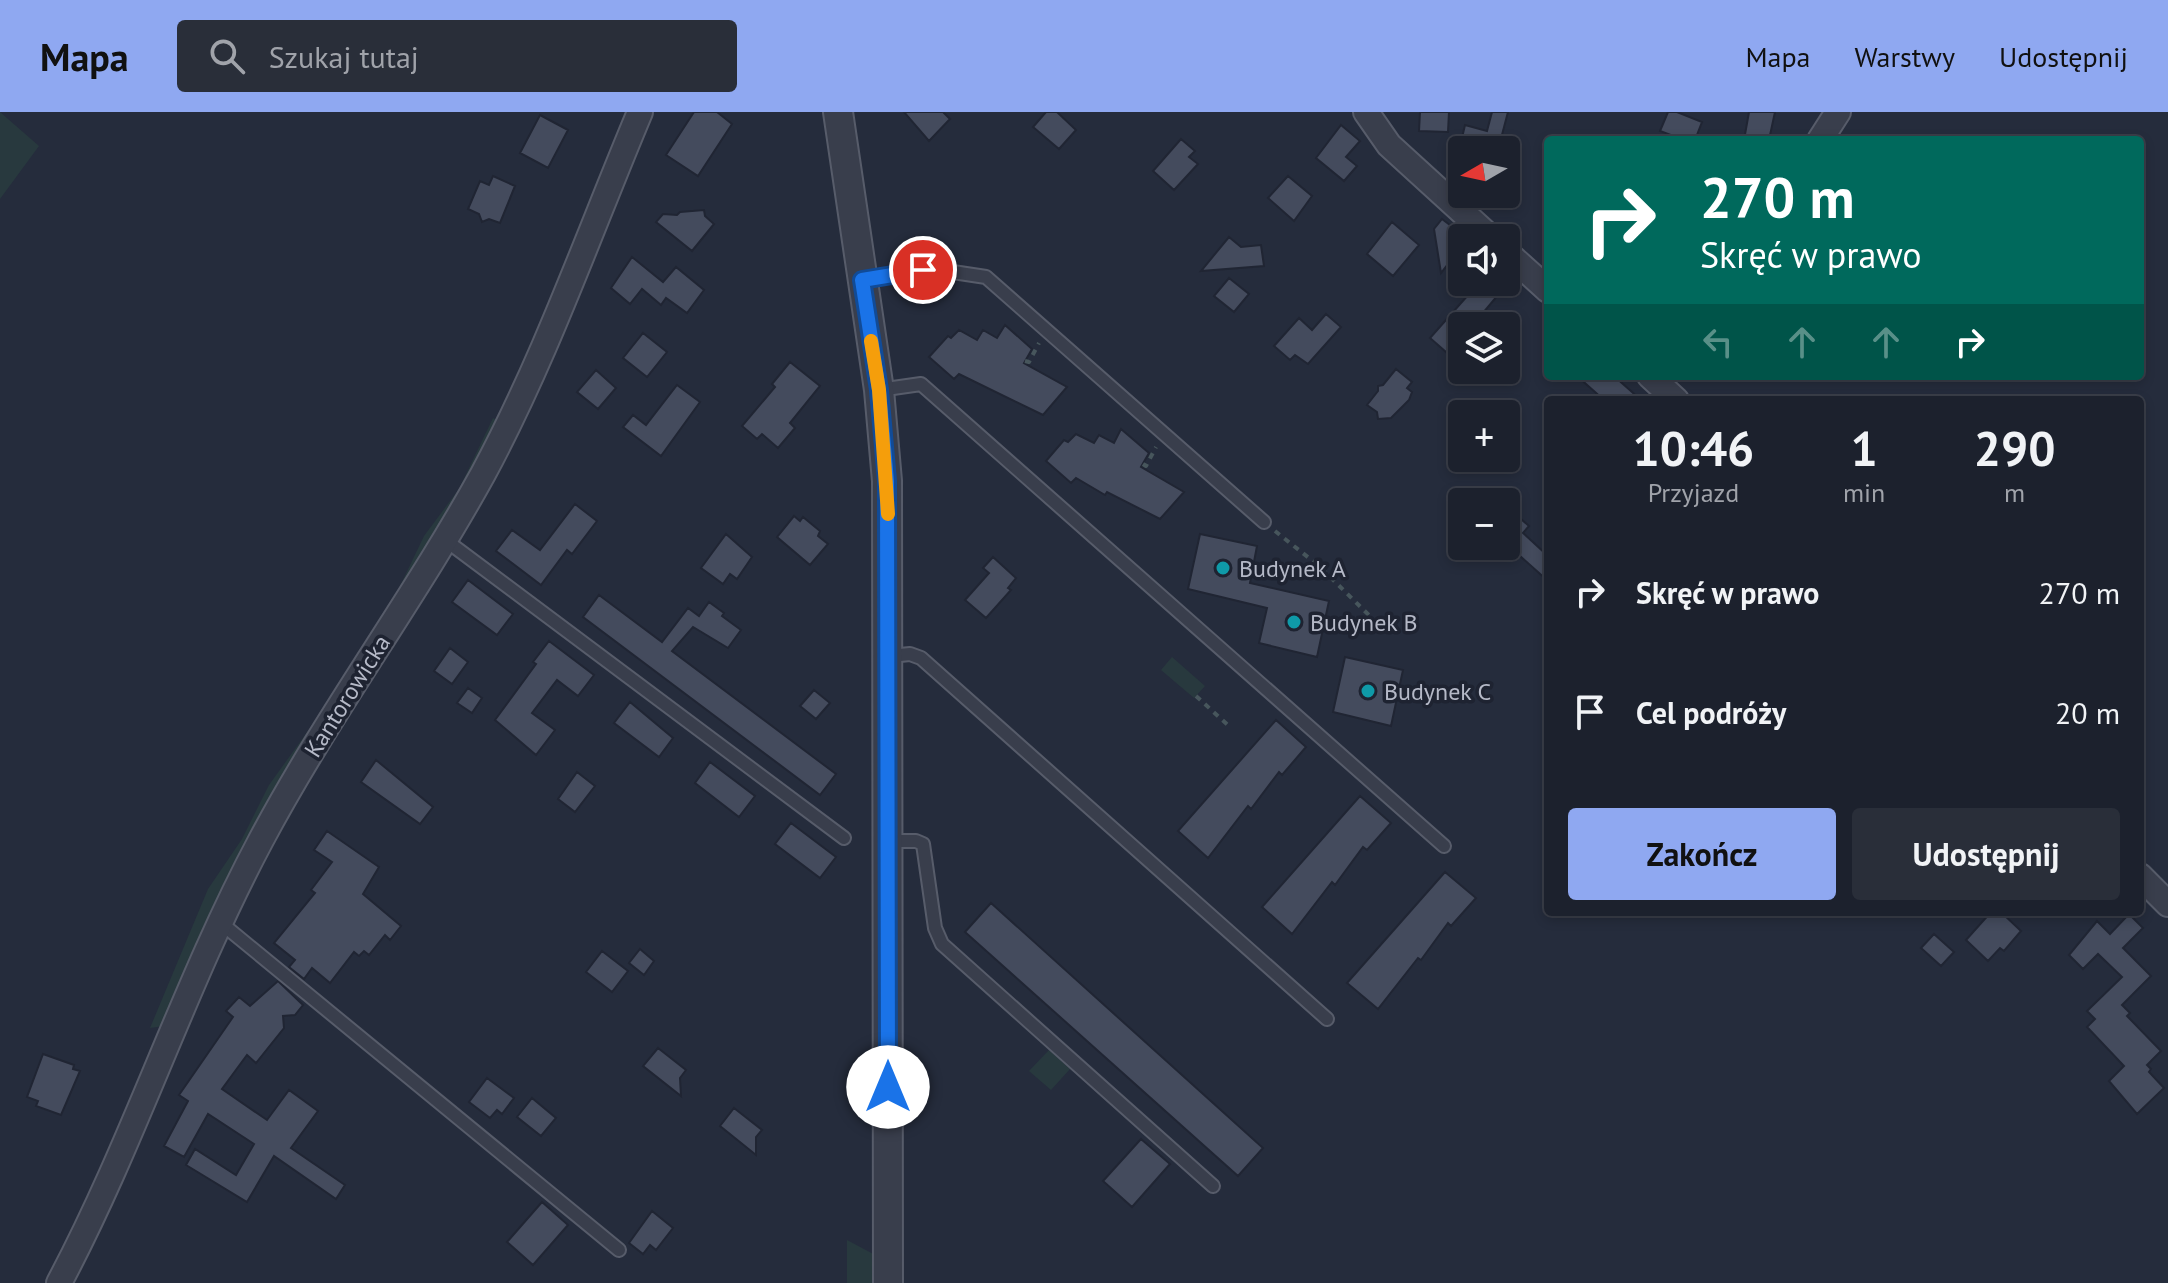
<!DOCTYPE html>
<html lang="pl">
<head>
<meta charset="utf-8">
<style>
  :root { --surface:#1c212d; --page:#292e39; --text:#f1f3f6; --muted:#a0a3aa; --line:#3a3e49; --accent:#8fa8f1 }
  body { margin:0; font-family:"PT Sans",sans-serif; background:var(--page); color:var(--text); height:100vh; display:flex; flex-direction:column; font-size:30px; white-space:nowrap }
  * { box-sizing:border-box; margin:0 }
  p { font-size:26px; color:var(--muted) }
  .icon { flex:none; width:44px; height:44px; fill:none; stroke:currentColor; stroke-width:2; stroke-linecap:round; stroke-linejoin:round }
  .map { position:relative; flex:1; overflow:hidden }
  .drawer { position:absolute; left:1544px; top:284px; width:600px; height:520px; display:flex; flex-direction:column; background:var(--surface); border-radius:8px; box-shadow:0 4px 12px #0003,0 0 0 2px var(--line) }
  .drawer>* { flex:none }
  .top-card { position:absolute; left:1544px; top:24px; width:600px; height:244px; border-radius:8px; box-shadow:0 4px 12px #0003,0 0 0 2px var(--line); background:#00695c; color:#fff; overflow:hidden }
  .needle { width:52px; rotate:261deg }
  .controls { position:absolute; left:1448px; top:24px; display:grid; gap:16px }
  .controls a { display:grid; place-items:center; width:72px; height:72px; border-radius:8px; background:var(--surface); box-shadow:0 4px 12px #0003,0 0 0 2px var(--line); font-size:40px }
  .pin { position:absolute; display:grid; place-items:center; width:68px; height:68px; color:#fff; margin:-34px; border:4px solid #fff; border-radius:50%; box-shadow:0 2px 8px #0007 }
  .me { position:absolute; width:88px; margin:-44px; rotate:0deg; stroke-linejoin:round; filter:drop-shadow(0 0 6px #0008) }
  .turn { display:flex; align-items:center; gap:28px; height:168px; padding:0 24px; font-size:36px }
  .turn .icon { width:104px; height:104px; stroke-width:2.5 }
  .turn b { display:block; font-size:56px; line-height:68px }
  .lanes { display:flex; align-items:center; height:76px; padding:0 24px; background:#0003; justify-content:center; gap:40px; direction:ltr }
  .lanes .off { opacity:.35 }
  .eta { display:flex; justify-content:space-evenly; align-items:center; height:136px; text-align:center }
  .eta b { font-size:48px; font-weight:700; line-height:56px }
  .primary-button { display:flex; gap:16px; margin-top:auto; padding:16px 24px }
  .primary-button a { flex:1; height:92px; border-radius:8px; background:var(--accent); color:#111; font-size:32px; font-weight:700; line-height:92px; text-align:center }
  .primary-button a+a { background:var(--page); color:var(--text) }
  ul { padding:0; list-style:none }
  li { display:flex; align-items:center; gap:24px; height:120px; padding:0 24px }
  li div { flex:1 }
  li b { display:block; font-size:30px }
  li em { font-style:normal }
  header { display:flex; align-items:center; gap:48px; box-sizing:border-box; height:112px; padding:0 40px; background:var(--accent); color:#111 }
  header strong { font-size:38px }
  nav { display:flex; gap:44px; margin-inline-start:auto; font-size:28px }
  .search { width:560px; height:72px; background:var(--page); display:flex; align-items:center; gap:20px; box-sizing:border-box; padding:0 28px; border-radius:8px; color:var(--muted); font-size:30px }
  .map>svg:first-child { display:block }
  .green { fill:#28393e }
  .building { fill:#444b5d; stroke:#202533; stroke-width:2 }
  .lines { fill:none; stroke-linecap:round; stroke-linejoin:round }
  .service-casing { stroke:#575c6a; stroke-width:16 }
  .minor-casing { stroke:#575c6a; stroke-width:28 }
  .tertiary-casing { stroke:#575c6a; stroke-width:32 }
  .path { stroke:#47565c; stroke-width:4; stroke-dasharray:6 6; stroke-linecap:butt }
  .service { stroke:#393e4c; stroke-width:12 }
  .minor { stroke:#393e4c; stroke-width:24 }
  .tertiary { stroke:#393e4c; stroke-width:28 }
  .route-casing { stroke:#114b97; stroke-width:20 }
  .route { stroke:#1a73e8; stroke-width:14 }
  .slow { stroke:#f59e0b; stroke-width:14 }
  .culture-dot { fill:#0f9aa8; stroke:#1e2331; stroke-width:3 }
  .labels { text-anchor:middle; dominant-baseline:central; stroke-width:7; stroke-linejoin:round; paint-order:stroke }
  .poi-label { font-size:24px; fill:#b5b9c7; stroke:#1e2331; text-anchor:start }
  .street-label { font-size:24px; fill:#b5b9c7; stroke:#1e2331 }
</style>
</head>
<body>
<header>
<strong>Mapa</strong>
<div class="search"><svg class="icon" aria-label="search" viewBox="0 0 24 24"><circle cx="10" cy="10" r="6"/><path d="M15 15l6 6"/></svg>Szukaj tutaj</div>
<nav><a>Mapa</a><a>Warstwy</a><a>Udostępnij</a></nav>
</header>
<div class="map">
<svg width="2168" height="1171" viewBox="0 0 2168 1171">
  <rect width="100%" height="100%" fill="#252c3c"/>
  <path class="green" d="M0,0l39,34 -39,53z
    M493,306l7,4 -22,42 -88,143 34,-71 35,-47z
    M1172,545l33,29 -11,12 -33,-28z
    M331,587l-167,327 -14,2 58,-139 34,-50 27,-54z
    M1049,938l21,19 -19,21 -22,-19z
    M847,1128l30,16v27h-30z"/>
  <path class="building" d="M694,0h23l15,12 -34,52 -32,-21z
    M904,0h39l7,7 -21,22z
    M1046,0h11l19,18 -17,19 -26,-22z
    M1420,0h29l-1,20 -29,-1z
    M1492,0h16l-10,38 -37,-8 4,-17 22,6z
    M1668,0h9l25,10 -7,18h-11l-24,-9z
    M1749,0h26l-6,28h-25z
    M540,3l28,15 -20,38 -28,-15z
    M1341,13l19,16 -14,16 11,9 -13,15 -28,-23z
    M1181,27l14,12 -6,6 9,7 -24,26 -21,-19z
    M493,64l22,10 -15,37 -11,-4 -7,3 -3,-8 -11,-5 12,-28 9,4z
    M1288,64l24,20 -18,25 -26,-23z
    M704,98l1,6 9,8 -22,27 -36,-29 7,-8 14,1 3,-3z
    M1442,107l25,19h-5v8l-21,27 -7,-44z
    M1392,110l27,23 -26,31 -26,-22z
    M1229,125l12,10 20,-2 3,21 -63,5z
    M632,145l31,25 13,-15 28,23 -17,23 -21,-15 -5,7 -19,-16 -12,15 -19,-16z
    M1229,166l20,16 -15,18 -20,-16z
    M1472,170h37l-37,44h-10v24l-8,9 -24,-21 39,-44 -4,-4z
    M1326,202l15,13 -33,37 -13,-9 -5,5 -16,-14 25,-28 13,12z
    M1005,213l27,24 -8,14 43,24 -24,28 -84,-41 -5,5 -25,-22 19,-21 3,2 8,-8 18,10 6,-10 14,8z
    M643,221l24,19 -20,25 -24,-19z
    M790,250l30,24 -30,37 5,5 -17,20 -16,-14 -5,5 -15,-13 33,-39 -3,-3z
    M1396,257l16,13 -5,6 5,4 -3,8 -18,18 -13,1 -1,-7 -10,-7 11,-14v-5l5,-1z
    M596,258l20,18 -18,21 -21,-17z
    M1577,264h37l27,24h-37z
    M677,273l23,17 -39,54 -38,-29 10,-12 13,10z
    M1121,317l28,24 -8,14 43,25 -24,27 -53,-27 -2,3 -29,-17 -5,5 -25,-22 18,-21 4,2 8,-8 18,9 5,-8 15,8z
    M575,392l22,17 -25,33 -5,-4 -26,35 -45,-34 16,-21 28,20z
    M1514,401l15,13 -6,7 25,23v25l-38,-34 -4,4v-34l2,2z
    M794,404l6,5 3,-4 17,14 -2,5 10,8 -18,21 -33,-28z
    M726,422l26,23 -15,22 -7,-5 -7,10 -22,-16z
    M1200,422l57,12 -7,37 79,18 -12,56 -58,-14 8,-35 -79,-19z
    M993,445l23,21 -8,10 3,2 -25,28 -21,-18 24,-27 -6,-5z
    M468,468l45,34 -16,21 -45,-33z
    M599,483l63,47 26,-34 11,8 10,-14 15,11 -2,3 19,14 -13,18 -35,-21 -21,24 164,123 -16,21 -237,-178z
    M549,529l45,34 -16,21 -21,-16 -25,33 23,17 -19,25 -41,-35 41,-56 -3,-2z
    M450,536l18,14 -16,22 -18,-13z
    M1345,545l58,13 -12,56 -58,-14z
    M468,576l14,10 -10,15 -15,-10z
    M814,578l16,13 -14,16 -16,-13z
    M630,590l43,36 -14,19 -45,-34z
    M1276,608l30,27 -24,28 -3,-3 -28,37 -3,-3 -40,52 -30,-27z
    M376,648l57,47 -13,17 -59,-42z
    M710,650l45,34 -16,21 -44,-34z
    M577,660l18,14 -20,26 -17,-13z
    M1360,684l31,27 -24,27 -4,-3 -28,38 -3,-3 -40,52 -30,-27z
    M791,711l45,34 -16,21 -45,-34z
    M327,719l52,36 -16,27 38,32 -11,14 -5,-5 -16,20 -5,-4 -5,5 -5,-4 -24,31 -18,-15 -8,11 -15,-12 6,-7 -21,-17 41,-50 -4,-3 21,-28 -18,-12z
    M1445,760l31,26 -25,28 -3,-3 -27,37 -3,-2 -40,51 -31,-26z
    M991,791l272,245 -25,28 -273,-244z
    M1991,800h10l20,19 -17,20 -4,-3 -12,13 -22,-21z
    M2129,802l14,14 -20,20 28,28 -29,29 8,8 -3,3 34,35 -14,14 4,4 -2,3 15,16 -27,26 -28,-33 15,-15 -37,-39 8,-8 -8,-8 35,-34 -24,-23 -15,15 -14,-14 28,-34 13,13z
    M1934,822l20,18 -13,14 -20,-18z
    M640,837l14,12 -10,14 -15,-12z
    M602,839l26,20 -16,21 -26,-20z
    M278,869l25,24 -8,10 -12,1 1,12 -28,35 -9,-8 -25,34 45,31 22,-30 29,21 -27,37 54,37 -9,14 -62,-43 -27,46 -61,-37 9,-16 41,26 18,-31 -46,-30 -24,43 -20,-11 24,-45 -9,-6 54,-78 -7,-6 13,-14 11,9z
    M658,936l28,22 -6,8 1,18 -38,-30z
    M43,942l31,11 -1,4 7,2 -19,44 -25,-9 2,-5 -11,-4z
    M487,966l27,20 -12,16 -5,-4 -7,8 -21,-16z
    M532,986l24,20 -15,18 -24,-19z
    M734,996l28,22 -6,7v18l-36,-29z
    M1141,1027l29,25 -38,43 -29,-26z
    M542,1090l26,23 -35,40 -26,-23z
    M652,1099l21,17 -17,22 -6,-5 -7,9 -14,-11z"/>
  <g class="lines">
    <defs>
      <path id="service" d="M862,168l71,-11 53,8 278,245
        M879,278l42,-6 523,462
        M444,427l400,299
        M890,544l20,-2 11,4 406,361
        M890,729h26l7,3 12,84 7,16 271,242
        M221,811l398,327"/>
      <path id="minor" d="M1366,0l23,33 102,93
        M1820,28l18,-28
        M1506,140l42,38
        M1650,264l26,24
        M2140,764l28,28
        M59,1171c76,-143 125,-299 202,-443 67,-126 153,-241 222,-366 62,-115 106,-241 157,-362"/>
      <path id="tertiary" d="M838,0l41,278 8,91 1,802"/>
    </defs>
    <use href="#service" class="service-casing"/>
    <use href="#minor" class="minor-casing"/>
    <use href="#tertiary" class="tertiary-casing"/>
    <path class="path" d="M1025,249l4,1 10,-19
      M1143,352l3,2 10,-19
      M1275,419l44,35 61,60
      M1196,584l34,31"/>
    <use href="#service" class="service"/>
    <use href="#minor" class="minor"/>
    <use href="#tertiary" class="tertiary"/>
  </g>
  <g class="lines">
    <defs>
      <path id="route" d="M888,975l-1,-606 -8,-91 -17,-110 61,-10"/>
    </defs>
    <use href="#route" class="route-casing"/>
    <use href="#route" class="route"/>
    <path class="slow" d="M871,229l8,49 9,124"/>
  </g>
  <g class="culture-dot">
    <circle cx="1223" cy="456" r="8"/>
    <circle cx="1294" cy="510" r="8"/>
    <circle cx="1368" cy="579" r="8"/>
  </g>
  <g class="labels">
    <g class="poi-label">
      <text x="1239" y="456">Budynek A</text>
      <text x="1310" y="510">Budynek B</text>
      <text x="1384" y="579">Budynek C</text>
    </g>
    <g class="street-label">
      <text transform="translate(347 584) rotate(-58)">Kantorowicka</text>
    </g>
  </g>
</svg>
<div class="controls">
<a><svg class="needle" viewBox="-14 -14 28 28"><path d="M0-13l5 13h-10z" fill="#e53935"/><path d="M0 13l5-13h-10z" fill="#a0a3aa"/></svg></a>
<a><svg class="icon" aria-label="sound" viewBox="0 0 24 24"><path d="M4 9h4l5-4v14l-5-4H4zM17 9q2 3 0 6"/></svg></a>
<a><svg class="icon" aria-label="layers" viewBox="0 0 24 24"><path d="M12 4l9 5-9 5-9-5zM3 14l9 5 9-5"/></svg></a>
<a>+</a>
<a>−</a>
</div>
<div class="pin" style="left:923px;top:158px;background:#d93025"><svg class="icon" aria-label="arrive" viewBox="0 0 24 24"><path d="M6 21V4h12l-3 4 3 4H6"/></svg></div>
<svg class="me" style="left:888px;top:975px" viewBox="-20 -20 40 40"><circle r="19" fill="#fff"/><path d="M0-13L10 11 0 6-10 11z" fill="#1a73e8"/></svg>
<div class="top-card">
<div class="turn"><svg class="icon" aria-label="right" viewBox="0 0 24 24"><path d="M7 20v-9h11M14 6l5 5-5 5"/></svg><div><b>270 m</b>Skręć w prawo</div></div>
<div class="lanes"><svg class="icon off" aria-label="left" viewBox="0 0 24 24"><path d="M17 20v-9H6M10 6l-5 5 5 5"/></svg><svg class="icon off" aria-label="ahead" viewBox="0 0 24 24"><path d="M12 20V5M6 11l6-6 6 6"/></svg><svg class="icon off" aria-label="ahead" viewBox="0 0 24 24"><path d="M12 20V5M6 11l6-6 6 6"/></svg><svg class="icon" aria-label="right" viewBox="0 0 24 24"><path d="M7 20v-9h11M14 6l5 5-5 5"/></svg></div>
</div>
<section class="drawer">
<div class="eta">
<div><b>10:46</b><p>Przyjazd</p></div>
<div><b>1</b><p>min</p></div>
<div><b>290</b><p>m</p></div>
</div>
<ul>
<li><svg class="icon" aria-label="right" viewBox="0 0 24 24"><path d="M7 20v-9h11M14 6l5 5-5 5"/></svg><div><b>Skręć w prawo</b></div><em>270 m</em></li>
<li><svg class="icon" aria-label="arrive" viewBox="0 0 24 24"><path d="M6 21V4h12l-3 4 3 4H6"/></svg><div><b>Cel podróży</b></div><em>20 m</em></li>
</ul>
<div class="primary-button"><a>Zakończ</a><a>Udostępnij</a></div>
</section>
</div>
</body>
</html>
